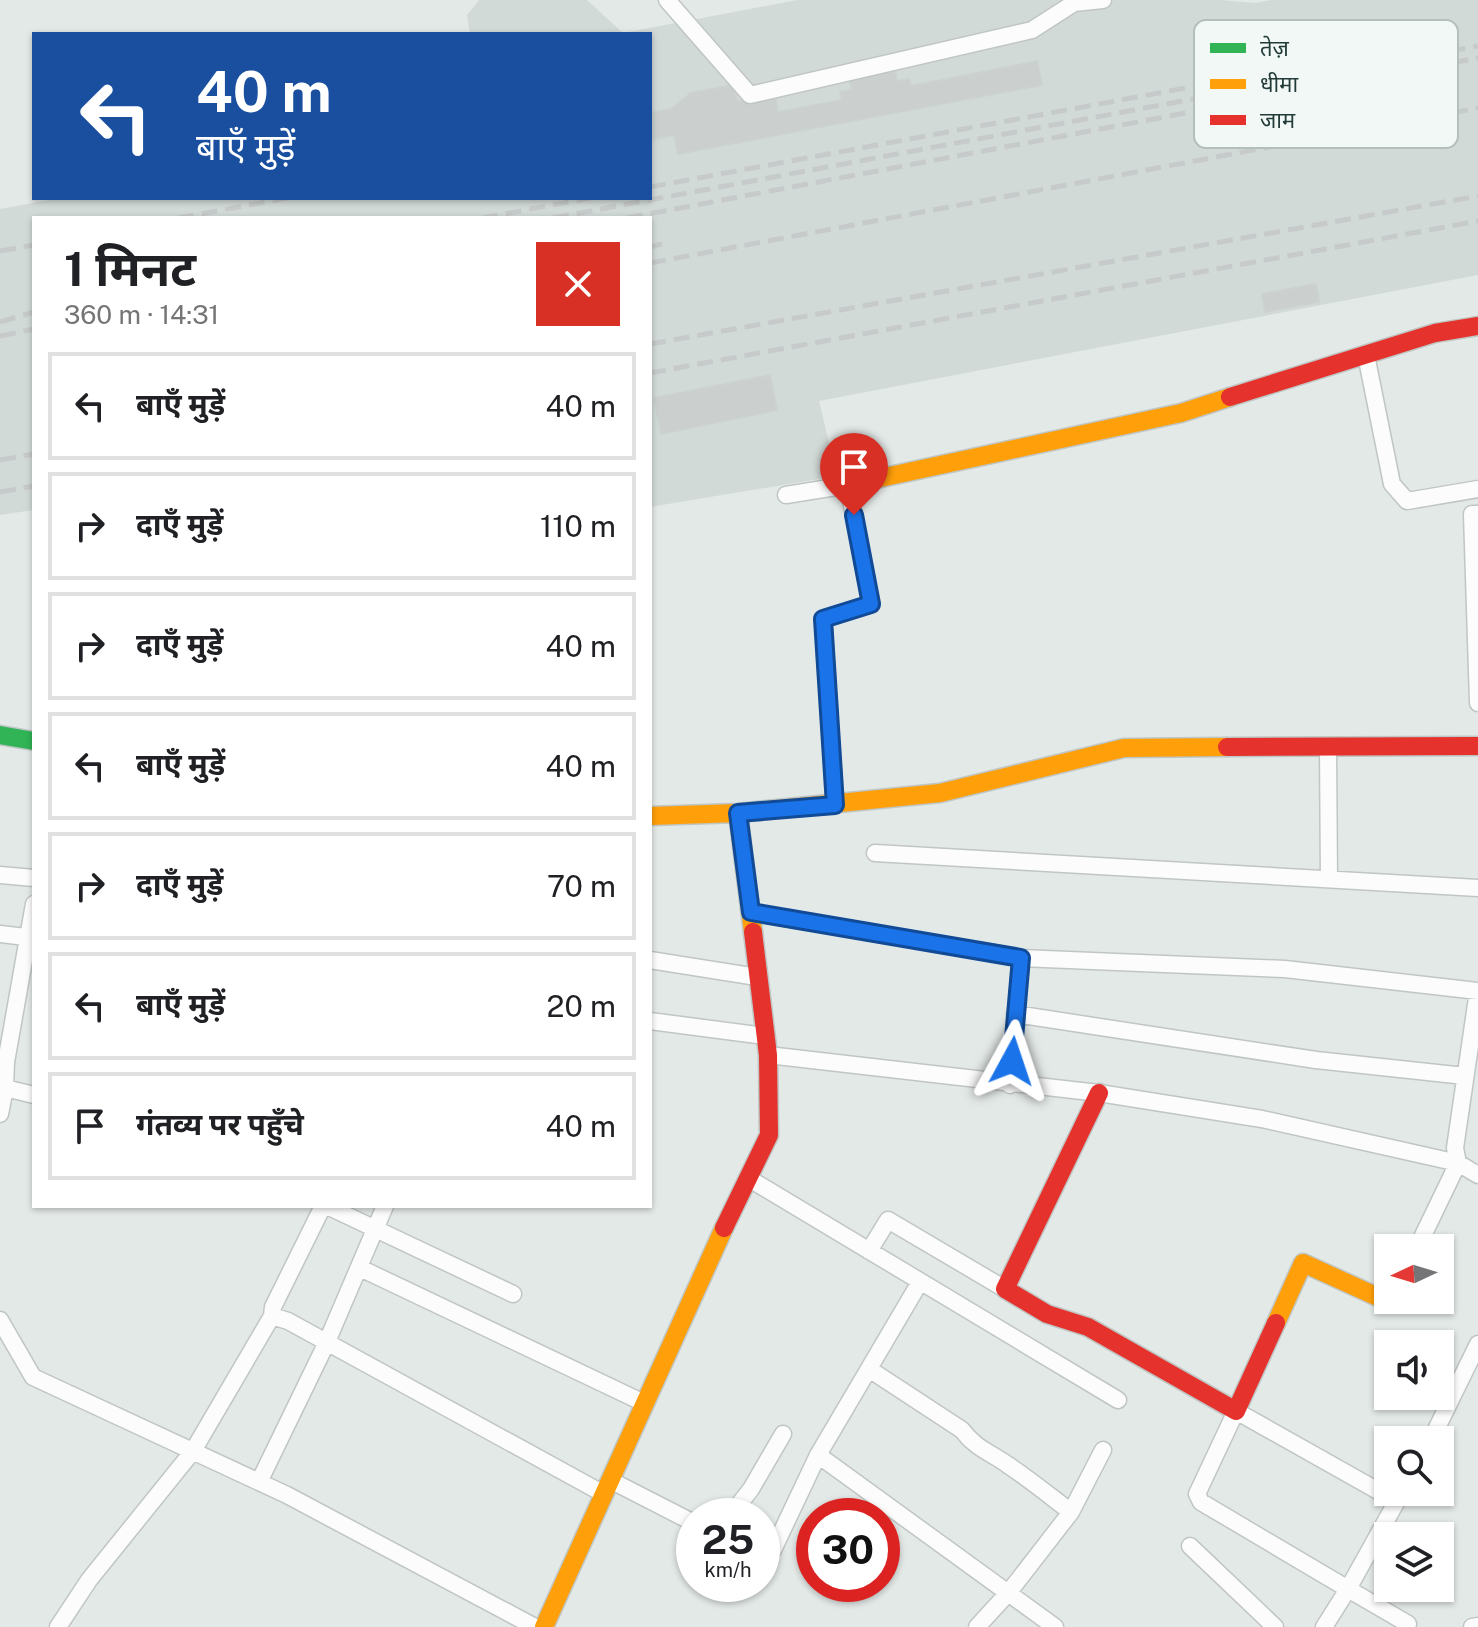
<!DOCTYPE html>
<html lang="hi">
<head>
<meta charset="utf-8">
<style>
  :root { --surface:#fff; --page:#f6f6f6; --text:#202124; --muted:#757577; --line:#e0e0e0 }
  body { margin:0; font-family:"Public Sans","Noto Sans Devanagari",sans-serif; background:var(--page); color:var(--text); height:100vh; display:flex; flex-direction:column; font-size:30px; white-space:nowrap }
  * { box-sizing:border-box; margin:0 }
  p { font-size:26px; color:var(--muted) }
  .icon { flex:none; width:44px; height:44px; fill:none; stroke:currentColor; stroke-width:2; stroke-linecap:round; stroke-linejoin:round }
  .map { position:relative; flex:1; overflow:hidden }
  .panel { position:absolute; left:32px; top:216px; width:620px; height:992px; display:flex; flex-direction:column; background:var(--surface); border-radius:0px; box-shadow:0 2px 6px #0004 }
  .panel>* { flex:none }
  .guide { position:absolute; left:32px; top:32px; width:620px; height:168px; border-radius:0px; box-shadow:0 2px 6px #0004; background:#1a4fa0; color:#fff; overflow:hidden }
  .needle { width:52px; rotate:266deg }
  .fabs { position:absolute; left:1374px; top:1234px; display:grid; gap:16px }
  .fabs a { display:grid; place-items:center; width:80px; height:80px; border-radius:0px; background:var(--surface); box-shadow:0 2px 6px #0004; font-size:40px }
  .speed { position:absolute; left:676px; top:1498px; display:flex; gap:16px; font-size:40px; font-weight:700; text-align:center }
  .speed>* { display:grid; place-content:center; width:104px; height:104px; border-radius:50%; background:var(--surface); box-shadow:0 2px 6px #0004; line-height:1 }
  .speed small { font-size:20px; font-weight:400 }
  .speed .limit { border:12px solid #d22; background:#fff; color:#111 }
  .pin { position:absolute; display:grid; place-items:center; width:68px; height:68px; color:#fff; margin:-82px -34px; border-radius:50% 50% 50% 0; rotate:-45deg; box-shadow:0 0 8px #0007 }
  .pin .icon { rotate:45deg }
  .me { position:absolute; width:88px; margin:-44px; rotate:5deg; stroke-linejoin:round; filter:drop-shadow(0 0 6px #0008) }
  .turn { display:flex; align-items:center; gap:28px; height:168px; padding:0 32px; font-size:36px }
  .turn .icon { width:104px; height:104px; stroke-width:2.5 }
  .turn b { display:block; font-size:56px; line-height:68px }
  .round { display:grid; place-items:center; flex:none; width:84px; height:84px; border-radius:0px; background:var(--page) }
  .headline { display:flex; align-items:center; justify-content:space-between; height:136px; padding:0 32px }
  h1 { font-size:48px; font-weight:700; line-height:60px }
  ul { padding:0; list-style:none }
  li { display:flex; align-items:center; gap:24px; height:108px; margin:0 16px 12px; padding:0 16px; border:4px solid var(--line); border-radius:0px }
  li div { flex:1 }
  li b { display:block; font-size:30px }
  li em { font-style:normal }
  .map>svg:first-child { display:block }
  .built { fill:#d2dad7 }
  .building { fill:#cbd0ce; stroke:#ccd2d0; stroke-width:2 }
  .lines { fill:none; stroke-linecap:round; stroke-linejoin:round }
  .street-casing { stroke:#c0c6c4; stroke-width:19 }
  .fast-casing { stroke:#bfc6c4; stroke-width:21 }
  .slow-casing { stroke:#bfc6c4; stroke-width:21 }
  .jam-casing { stroke:#bfc6c4; stroke-width:21 }
  .street { stroke:#fbfcfb; stroke-width:16 }
  .fast { stroke:#30b455; stroke-width:18 }
  .slow { stroke:#ff9f0a; stroke-width:18 }
  .jam { stroke:#e5322d; stroke-width:18 }
  .rail { stroke:#c7caca; stroke-width:5; stroke-dasharray:16 8; stroke-linecap:butt }
  .route-casing { stroke:#114b97; stroke-width:20 }
  .route { stroke:#1a73e8; stroke-width:14 }
  .key { fill:#f2f8f5; stroke:#b4bfbc; stroke-width:2 }
  .key-label { font-size:22px; fill:#223b38 }
</style>
</head>
<body>
<div class="map">
<svg width="1478" height="1627" viewBox="0 0 1478 1627">
  <rect width="100%" height="100%" fill="#e3e9e7"/>
  <path class="built" d="M479,0h108l36,33 174,-33h424l34,3 16,-3h207v275l-659,126 18,75 -187,31v-289h-616v292l-34,5v-306l60,-11h590v-164h-180l-3,-19z"/>
  <path class="building" d="M892,56l5,25 12,-2 2,7 126,-25 5,24 -364,69 -4,-19 -24,5v-27l21,-4 20,-16 43,-8 3,16 38,-7 3,18 64,-12 -2,-8 12,-2 -5,-25z
    M1316,284l3,18 -54,10 -3,-18z
    M770,375l7,35 -116,24 -7,-36z"/>
  <g class="lines">
    <defs>
      <path id="street" d="M667,0l83,95 282,-65 42,-27 29,-3
        M1366,355l26,129 15,17 71,-12
        M786,495l62,-10 23,119 -48,15 12,186
        M1478,514h-6l6,189
        M1328,749l1,130
        M875,853l603,35
        M0,875l34,3
        M34,904l-28,158 -1,26 29,7
        M751,912l270,46 264,11 193,22
        M0,934l34,4
        M650,960l107,17
        M1015,1014l301,46 149,16
        M650,1021l115,15
        M768,1055l331,38 163,26 196,44 20,12
        M1010,1085l11,-127
        M0,1114l5,-26
        M748,1178l370,222
        M327,1206l186,88
        M1417,1248l41,-85 -3,-15 23,-157
        M869,1251l19,-31 117,69
        M360,1268l284,135
        M920,1282l-102,173 237,172
        M272,1316l16,5 316,173
        M0,1320l33,57 254,118 248,132
        M869,1369l93,61c14,19 28,22 46,35 21,14 42,31 63,47
        M1431,1440l47,-96
        M610,1480l84,43
        M259,1482l67,-138 59,-138
        M1398,1499l-50,90 60,35
        M730,1516l21,-27 32,-55
        M1190,1546l85,81
        M762,1556l4,2 7,-8 45,-95
        M58,1627l31,-47 104,-129 79,-135 1,-9 50,-101
        M977,1627l32,-35 62,-80 32,-62
        M1324,1627l24,-38 -147,-87 -4,-8 39,-83 160,90 6,-9
        M1472,1627l6,-1"/>
      <path id="fast" d="M0,735l34,6"/>
      <path id="slow" d="M848,485l333,-72 49,-16
        M738,813l202,-20 184,-45 103,-1
        M650,816l88,-3 15,119
        M1276,1323l27,-60 88,40 1,-3
        M544,1627l180,-399"/>
      <path id="jam" d="M1230,397l205,-64 43,-7
        M1227,747l251,-1
        M1099,1093l-94,196 42,25 41,13 148,84 40,-88
        M724,1228l45,-93 -1,-80 -15,-123"/>
    </defs>
    <use href="#street" class="street-casing"/>
    <use href="#fast" class="fast-casing"/>
    <use href="#slow" class="slow-casing"/>
    <use href="#jam" class="jam-casing"/>
    <use href="#street" class="street"/>
    <use href="#fast" class="fast"/>
    <use href="#slow" class="slow"/>
    <use href="#jam" class="jam"/>
    <path class="rail" d="M650,187l649,-120
      M178,218l109,-20
      M482,218l108,-20
      M553,218l925,-172
      M627,218l851,-160
      M650,247l12,-3
      M0,251l34,-6
      M650,263l828,-155
      M0,322l34,-10
      M0,336l34,-7
      M650,344l828,-148
      M650,373l828,-152
      M0,460l34,-6
      M0,492l34,-6"/>
  </g>
  <g class="lines">
    <defs>
      <path id="route" d="M854,515l17,89 -48,15 12,186 -97,8 13,99 270,46 -9,103"/>
    </defs>
    <use href="#route" class="route-casing"/>
    <use href="#route" class="route"/>
  </g>
  <rect x="1194" y="20" width="264" height="128" rx="12" class="key"/>
  <rect x="1210" y="43" width="36" height="10" fill="#30b455"/>
  <rect x="1210" y="79" width="36" height="10" fill="#ff9f0a"/>
  <rect x="1210" y="115" width="36" height="10" fill="#e5322d"/>
  <g class="key-label">
    <text x="1260" y="56">तेज़</text>
    <text x="1260" y="92">धीमा</text>
    <text x="1260" y="128">जाम</text>
  </g>
</svg>
<div class="fabs">
<a><svg class="needle" viewBox="-14 -14 28 28"><path d="M0-13l5 13h-10z" fill="#e53935"/><path d="M0 13l5-13h-10z" fill="#757577"/></svg></a>
<a><svg class="icon" aria-label="sound" viewBox="0 0 24 24"><path d="M4 9h4l5-4v14l-5-4H4zM17 9q2 3 0 6"/></svg></a>
<a><svg class="icon" aria-label="search" viewBox="0 0 24 24"><circle cx="10" cy="10" r="6"/><path d="M15 15l6 6"/></svg></a>
<a><svg class="icon" aria-label="layers" viewBox="0 0 24 24"><path d="M12 4l9 5-9 5-9-5zM3 14l9 5 9-5"/></svg></a>
</div>
<div class="speed"><div>25<small>km/h</small></div><div class="limit">30</div></div>
<div class="pin" style="left:854px;top:515px;background:#d93025"><svg class="icon" aria-label="arrive" viewBox="0 0 24 24"><path d="M6 21V4h12l-3 4 3 4H6"/></svg></div>
<svg class="me" style="left:1012px;top:1061px" viewBox="-20 -20 40 40"><path d="M0-17L14 15 0 8-14 15z" fill="#1a73e8" stroke="#fff" stroke-width="4"/></svg>
<div class="guide">
<div class="turn"><svg class="icon" aria-label="left" viewBox="0 0 24 24"><path d="M17 20v-9H6M10 6l-5 5 5 5"/></svg><div><b>40 m</b>बाएँ मुड़ें</div></div>
</div>
<section class="panel">
<div class="headline"><div><h1>1 मिनट</h1><p>360 m · 14:31</p></div><a class="round" style="background:#d93025;color:#fff"><svg class="icon" aria-label="close" viewBox="0 0 24 24"><path d="M6 6l12 12M18 6L6 18"/></svg></a></div>
<ul>
<li><svg class="icon" aria-label="left" viewBox="0 0 24 24"><path d="M17 20v-9H6M10 6l-5 5 5 5"/></svg><div><b>बाएँ मुड़ें</b></div><em>40 m</em></li>
<li><svg class="icon" aria-label="right" viewBox="0 0 24 24"><path d="M7 20v-9h11M14 6l5 5-5 5"/></svg><div><b>दाएँ मुड़ें</b></div><em>110 m</em></li>
<li><svg class="icon" aria-label="right" viewBox="0 0 24 24"><path d="M7 20v-9h11M14 6l5 5-5 5"/></svg><div><b>दाएँ मुड़ें</b></div><em>40 m</em></li>
<li><svg class="icon" aria-label="left" viewBox="0 0 24 24"><path d="M17 20v-9H6M10 6l-5 5 5 5"/></svg><div><b>बाएँ मुड़ें</b></div><em>40 m</em></li>
<li><svg class="icon" aria-label="right" viewBox="0 0 24 24"><path d="M7 20v-9h11M14 6l5 5-5 5"/></svg><div><b>दाएँ मुड़ें</b></div><em>70 m</em></li>
<li><svg class="icon" aria-label="left" viewBox="0 0 24 24"><path d="M17 20v-9H6M10 6l-5 5 5 5"/></svg><div><b>बाएँ मुड़ें</b></div><em>20 m</em></li>
<li><svg class="icon" aria-label="arrive" viewBox="0 0 24 24"><path d="M6 21V4h12l-3 4 3 4H6"/></svg><div><b>गंतव्य पर पहुँचे</b></div><em>40 m</em></li>
</ul>
</section>
</div>
</body>
</html>
